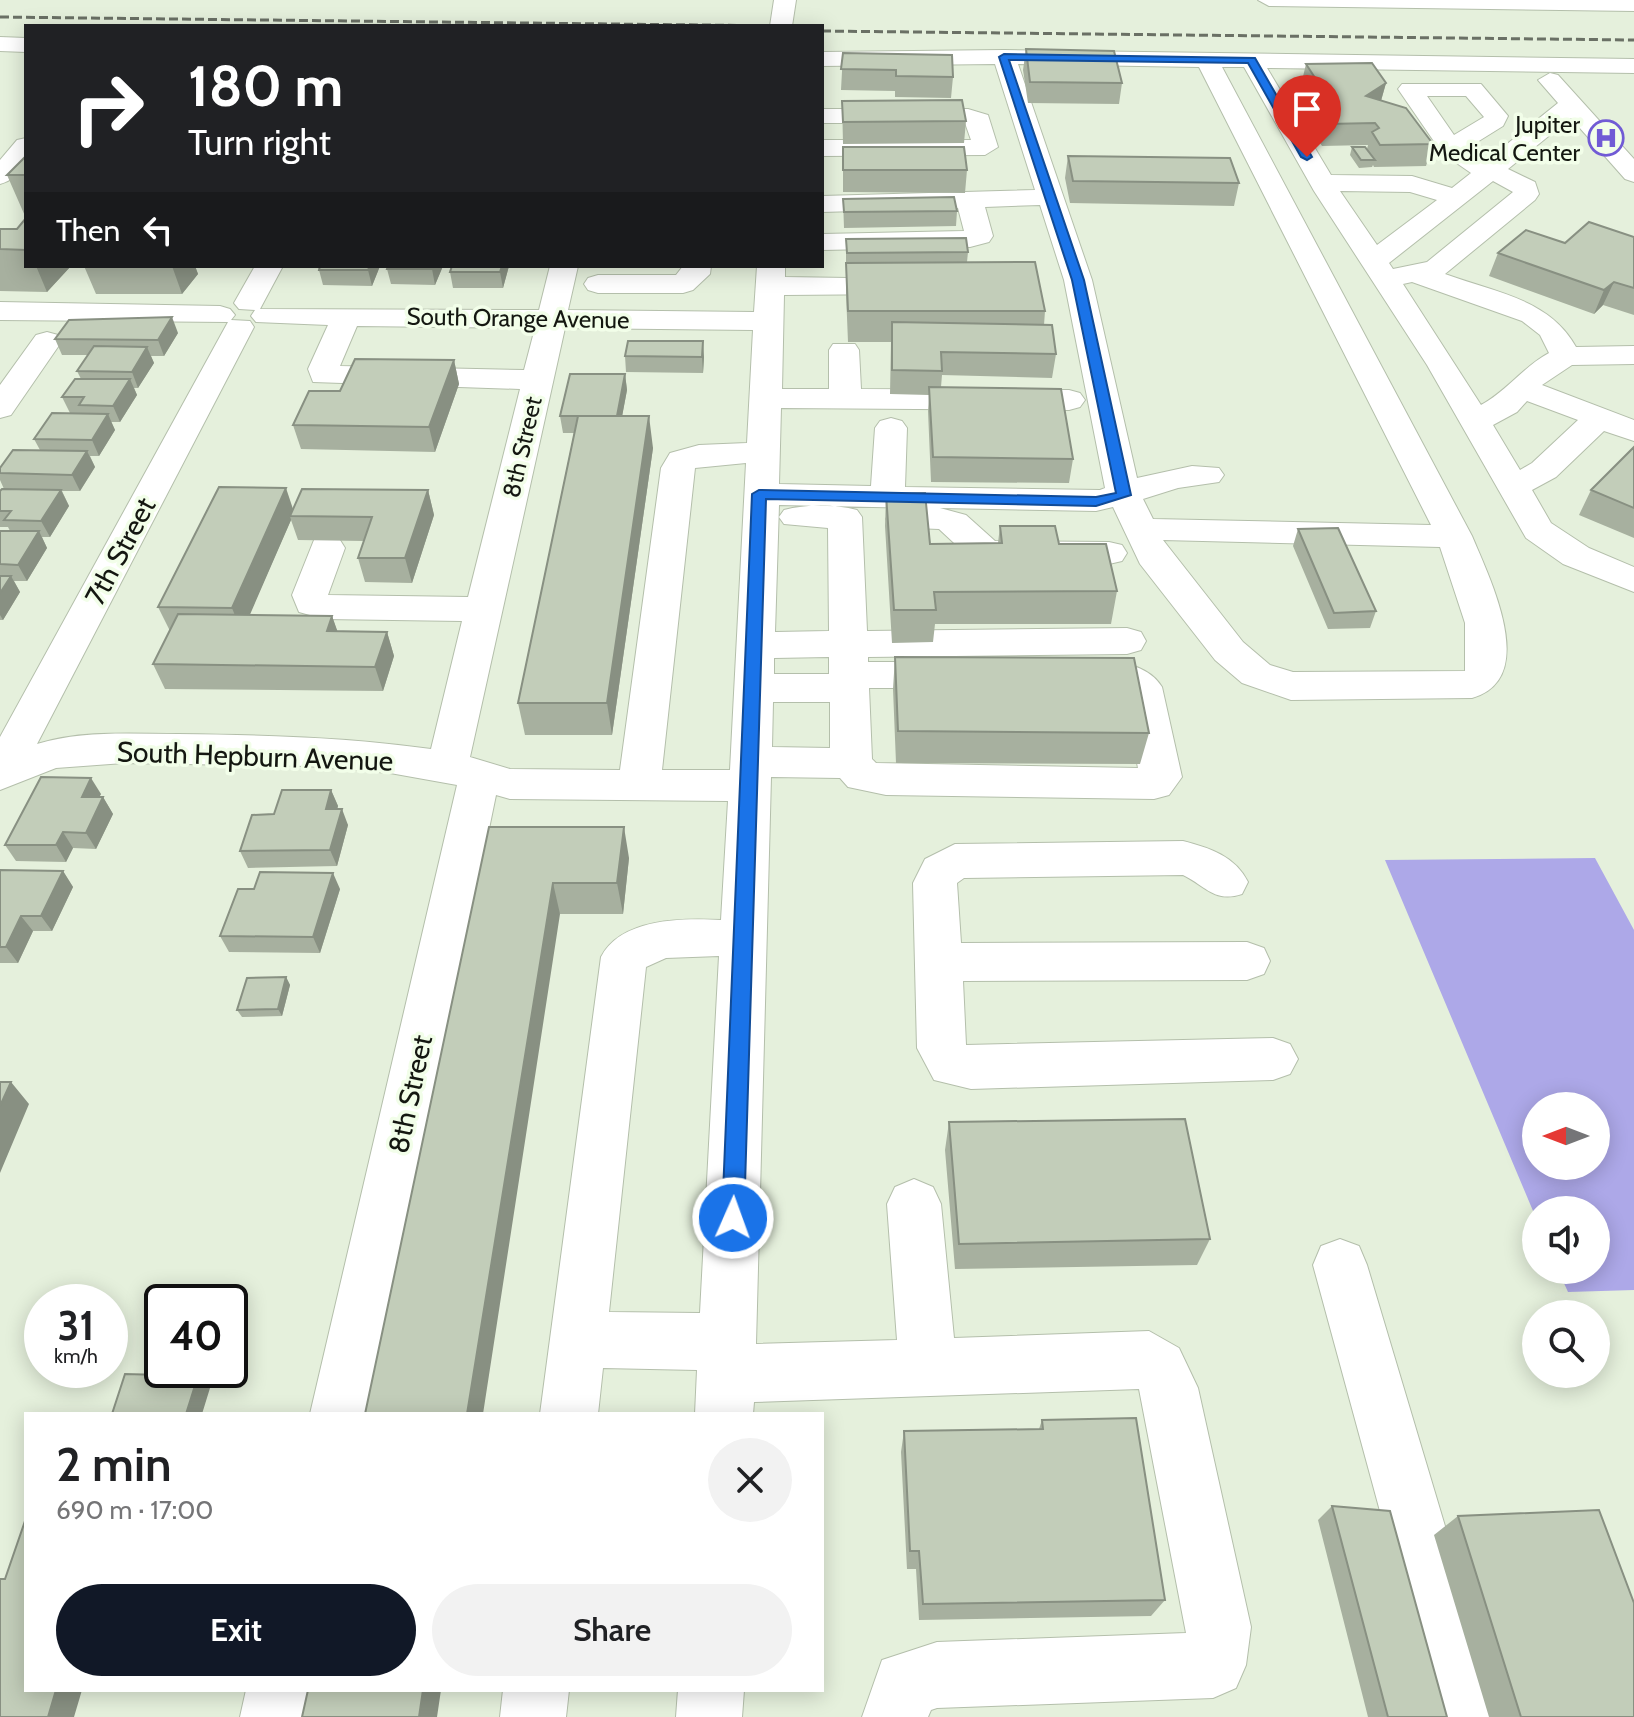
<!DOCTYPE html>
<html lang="en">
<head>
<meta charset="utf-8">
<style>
  :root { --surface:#fff; --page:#f2f2f2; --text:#202124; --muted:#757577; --accent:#111827 }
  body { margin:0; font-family:Cabin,sans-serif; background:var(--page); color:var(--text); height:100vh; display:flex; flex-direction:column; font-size:30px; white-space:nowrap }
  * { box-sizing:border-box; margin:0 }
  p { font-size:26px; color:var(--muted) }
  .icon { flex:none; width:44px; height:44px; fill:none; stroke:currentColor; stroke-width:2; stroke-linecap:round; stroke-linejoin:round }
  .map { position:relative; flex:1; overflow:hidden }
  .panel { position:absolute; left:24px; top:1412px; width:800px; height:280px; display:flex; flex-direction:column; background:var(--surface); border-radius:0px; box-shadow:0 4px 20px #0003 }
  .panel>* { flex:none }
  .hud { position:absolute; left:24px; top:24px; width:800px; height:244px; border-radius:0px; box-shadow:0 4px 20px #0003; background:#202124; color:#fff; overflow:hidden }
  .needle { width:52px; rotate:270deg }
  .tools { position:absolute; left:1522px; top:1092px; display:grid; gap:16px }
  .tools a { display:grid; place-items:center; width:88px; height:88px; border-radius:50%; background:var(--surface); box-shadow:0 4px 20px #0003; font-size:40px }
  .speed { position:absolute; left:24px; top:1284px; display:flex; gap:16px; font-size:40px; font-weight:700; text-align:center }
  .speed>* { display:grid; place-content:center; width:104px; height:104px; border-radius:50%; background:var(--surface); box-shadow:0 4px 20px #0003; line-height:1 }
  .speed small { font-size:20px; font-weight:400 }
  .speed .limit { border:4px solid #111; border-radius:12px; background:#fff; color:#111 }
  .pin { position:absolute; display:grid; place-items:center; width:68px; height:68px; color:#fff; margin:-82px -34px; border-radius:50% 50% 50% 0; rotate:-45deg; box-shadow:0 0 8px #0007 }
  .pin .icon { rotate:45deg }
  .me { position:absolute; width:88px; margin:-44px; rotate:2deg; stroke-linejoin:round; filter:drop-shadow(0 0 6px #0008) }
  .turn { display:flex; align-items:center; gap:28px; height:168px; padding:0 32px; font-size:36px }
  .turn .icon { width:104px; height:104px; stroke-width:2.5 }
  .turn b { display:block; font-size:56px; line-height:68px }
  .then { display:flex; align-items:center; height:76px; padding:0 32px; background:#0003; gap:16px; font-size:30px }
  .round { display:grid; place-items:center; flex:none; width:84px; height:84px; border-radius:42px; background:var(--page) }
  .overview { display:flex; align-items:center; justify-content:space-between; height:136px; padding:0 32px }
  h1 { font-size:48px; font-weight:600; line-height:60px }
  .action { display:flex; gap:16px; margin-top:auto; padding:16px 32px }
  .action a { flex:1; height:92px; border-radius:48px; background:var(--accent); color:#fff; font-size:32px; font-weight:600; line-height:92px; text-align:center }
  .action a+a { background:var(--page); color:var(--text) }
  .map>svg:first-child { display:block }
  .water { fill:#ada8e8; fill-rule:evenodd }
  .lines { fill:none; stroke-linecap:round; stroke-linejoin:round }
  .minor-casing { stroke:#b4bfab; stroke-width:2 }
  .major-casing { stroke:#b4bfab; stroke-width:2 }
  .minor { fill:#fff; fill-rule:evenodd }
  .major { fill:#fff; fill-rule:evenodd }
  .rail { stroke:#6a7065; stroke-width:3; stroke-dasharray:9 4; stroke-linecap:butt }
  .wall { fill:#a7b09f }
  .shaded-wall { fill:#889082 }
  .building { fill:#c2cdb9; stroke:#889082; stroke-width:2 }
  .route { fill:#1a73e8; stroke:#114b97; stroke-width:2 }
  .labels { text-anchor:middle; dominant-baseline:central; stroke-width:7; stroke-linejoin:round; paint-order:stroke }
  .far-poi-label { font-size:24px; fill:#141711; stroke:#f2fee9; text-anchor:end }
  .far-street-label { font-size:24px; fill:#141711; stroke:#f2fee9 }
  .street-label { font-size:28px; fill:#141711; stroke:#f2fee9 }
</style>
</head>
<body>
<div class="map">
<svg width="1634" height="1717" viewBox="0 0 1634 1717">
  <rect width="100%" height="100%" fill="#e5f0dc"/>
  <path class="water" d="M1595,858l39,72v360l-66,2 -10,-22h38v-60h-60v8l-151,-358zM1536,1106h60v60h-60z"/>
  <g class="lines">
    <defs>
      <path id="minor" d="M774,0h22l-4,26h-22z
        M0,37l26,1v14l-26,-1z
        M1004,50l630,9v14l-367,-5 64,107 81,1 40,12 19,-15 -29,-20 -44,-64 4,-5h79l27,32 -5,10 -37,23 20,12 72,-58 -20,-23 12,-7 8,2 76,84v23l-9,-3 -54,-61 -63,51 27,13 4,12 -4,6 -90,74c49,18 105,25 131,73l58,-1v18l-62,1 -30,20 92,35v21l-30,-10 -48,46 -24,13 19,33 38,25 45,19v25l-71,-28 -37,-26 -99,-173 -113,-174 -70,-124h-22l250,469c18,43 68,143 0,162l-181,2 -49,-17 -27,-23 -75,-96 -27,-57 -17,4 -156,-3 26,7 29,26 114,1 13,3 5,8 -5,8 -13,3 -116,-1 -25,-7 -29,-27 -48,-2 -5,-8 5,-8 29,-3 -141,-3 -4,127 54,-1 -1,-103 -44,-4 -5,-7 5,-7c22,-6 51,-6 73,0l5,7 5,114 260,-3 14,4 5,9 -5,9 -14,4 -259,3v5h86l14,4 6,9 -6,9 -14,4h-85l3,71 4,4 262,5 -14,-73 -16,-8 -39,-4 -6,-9 6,-9c29,-8 76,-6 93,22l20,90 -13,18 -15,4 -268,-4 -38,-8 -8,-9 -69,-1 -15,567 141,-4 -10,-136 8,-17 19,-8 19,8 8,17 13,134 195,-7 30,17 19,40 53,239 -5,38 -10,23 -23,10 -276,10 -6,2 -3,7h-66l20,-57 55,-18 249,-9 -47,-244 -385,13 -1,12h-58l2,-44 -94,-2 -5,46h-58l61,-457c20,-39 82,-39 120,-37l7,-119 -218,-2 -14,-4 -128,619h-58l147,-629 -67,-12 -82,-7 -184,-3 -68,5 -56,22v-53l228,-415 -228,-2v-18l220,4 10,3 5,6 -4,5 19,1 4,6 -217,417c46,-14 94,-10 141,-10 85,1 169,3 253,15l31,-128 -138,-2 -25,-7 -7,-17 22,-55 13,-3 13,3 5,8 -17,47 140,2 52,-208 -207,-7 -5,-13 20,-44 -72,-3 -5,-6 4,-6 -16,-1 -5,-6 21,-37h28l-23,43 279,1 11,-44h28l-10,44 186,2 3,-46h28v11l128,2 4,6 -4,6 -10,3 -119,1 -2,94h47v-39l4,-6h22l4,6 2,39 208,1 11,3 5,7 -5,7 -11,3 -288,-2 -2,76 92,2 4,-58 5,-7 11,-3 11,3 5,7 -2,59 195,3 5,-2 -41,-208 -24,-75 -55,2 8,29 -4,6 -19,5 -148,3v-16l142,-3 -6,-23 -136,4v-16l213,-6 -40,-126 -173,2v-14zM1018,64l181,3 232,458 -278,-6 -10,-20 35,-11 41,-6 5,-7 -5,-7 -27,-2 -55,12 -45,-198zM1427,96h39l18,21 -30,18zM1493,181l20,11 -86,70 -34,7 -4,-6zM1340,191l70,1 27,8 -60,45zM1412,282l110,39 18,14 9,18c-26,14 -42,38 -68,52l-78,-121zM357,326l178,2 -11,42 -184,-4zM565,328l188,2 -6,113 -48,2 -29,8 -9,15 -41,302 -110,-1 -40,-12zM1527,401l51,19 -46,43 -12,7 -27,-45 24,-13zM746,463l-16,307h-68l33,-302zM1163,540l277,7 25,76v48l-172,1 -23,-7 -27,-23zM829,657v17h-55v-16zM773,702h57v46l-58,-1zM719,956l-19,357 -91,-1 37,-345 20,-9z
        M822,109h146l20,6 10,32 -13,8 -163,1v-16h149l-6,-17h-143z
        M26,138c0,20 -3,40 -26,46v-24l17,-20z
        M683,266h28l-1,8 -17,16 -10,3h-85l-10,-3 -4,-6 4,-6 10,-3h78z
        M47,332l11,3 4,6 -51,74 -11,3v-33l36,-50z
        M1183,841c27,7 52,15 65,41l-6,12c-28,9 -36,-8 -59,-19l-219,3 -7,5 4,60 286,-1 17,6 6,13 -6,13 -17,6 -284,1 3,64 307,-7 17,6 8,15 -8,15 -17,6 -302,9 -37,-9 -17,-32 -4,-165 12,-24 30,-15z
        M1340,1239l19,7 8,19 135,452h-66l-123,-452 8,-19z
        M246,1690h66l-6,27h-66z
        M503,1690h66l-3,27h-66z
        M678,1690h66l-2,27h-66z"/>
      <path id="major" d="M1258,0h376v11l-365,-5z"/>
    </defs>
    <use href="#minor" class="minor-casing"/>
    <use href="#major" class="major-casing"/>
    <use href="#minor" class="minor"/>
    <use href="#major" class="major"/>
    <path class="rail" d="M0,17l788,9
      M822,31l812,9"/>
  </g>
  <path class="wall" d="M1026,49l96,34 -3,21 -91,-1 -5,-33z
    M843,53l110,24 -2,21 -56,-1v-6l-54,-1z
    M1306,64l80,19 -5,18 52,43 -7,22 -52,1 -1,-2 -1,2 -13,1 -9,-13 2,-8 15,2 1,-4 -46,1 -23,-34 5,-21 -3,-6z
    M842,101l124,20 -2,22 -121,1z
    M843,147l124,23 -2,23 -122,-1z
    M26,156v60h-1l-18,-41z
    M1068,156l171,27 -5,23 -164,-3 -5,-25z
    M843,199l114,12 -1,15 -112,2z
    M26,218v48h45l-24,26 -47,-1v-62h17z
    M1634,237v78l-31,-10 -9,9 -105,-38 9,-23 67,-10z
    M846,239l122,13 -1,10 78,49 -1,14 12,29 -4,24 -110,-3 -1,12 132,72 -4,24 -138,-1 -3,-71 1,-16 -39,-1 1,-52h-43l-2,-49z
    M84,266h111l3,8 -16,20h-86z
    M380,266l-8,20 -49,-1 -4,-15z
    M443,266l-8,19 -44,-1 -4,-15z
    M452,266h57l-6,22h-50l-3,-16z
    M178,333l-14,23h-13l3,7 -16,25h-4l3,7 -17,27h-9l4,8 -16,26h-9l5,11 -15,24h-18l7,15 -19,31h-8l5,11 -20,33h-13l6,11 -17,28h-3v-89h10l-2,-4h-8v-36l4,-2 -4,-9v-12l40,-18 -6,-11 36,-26 -8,-16 19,-18 -4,-8 11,-16h-26l-7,-16z
    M625,356l79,1 -1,16 -77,-1z
    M454,360l5,24 -24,68 -134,-3 -8,-24 47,-34z
    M625,374l2,16 -5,26 31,32 -41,287h-87l-7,-32 56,-270h-11l-3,-17z
    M1634,447v91l-55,-23 12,-25z
    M428,490l6,25 -22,68 -47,-1 -7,-24 6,-17 -66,-1 -7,-20 -42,95 83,1 5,15 50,1 7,24 -11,35 -218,-2 -12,-25 17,-33 -12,-24 135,-99z
    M886,494l44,50 68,-1 2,-17 59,18 58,47 -6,33h-176l-2,18 -41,1 -7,-117z
    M1298,529l78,82 -6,17 -42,1 -35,-83z
    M895,657l254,76 -9,31 -244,-1 -3,-74z
    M331,790l7,16 -1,3 11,16 -11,41 -89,2 -8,-17 34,-37z
    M101,794l-2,3h4l10,17 -17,35 -23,-1 -7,14 -50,-1 -11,-16z
    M489,827l140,31 -6,56h-63z
    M0,870l63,1 10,16 -21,44h-19l-15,32h-18z
    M254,889h86l-20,64 -91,-1 -9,-16z
    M286,977l4,8 -8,31 -40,1 -5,-7z
    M949,1122l261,117 -13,26 -242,4 -10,-119z
    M1042,1420l123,180 -14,16 -232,4 -3,-51h-9l-6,-117 3,-21 135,-2z
    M1332,1506l115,211h-79l-50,-197z
    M1458,1516l176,201h-145l-55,-182z"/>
  <path class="shaded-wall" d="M1386,83l-6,21 -14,-8z
    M36,266h35l-24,26z
    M172,266h23l3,8 -16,20z
    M370,266h10l-8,20 -4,-16z
    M433,266h10l-8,19 -3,-16z
    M502,266h7l-6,22 -3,-16z
    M1614,282l-11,23 -9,9 10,-24z
    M172,317l6,16 -14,23 -6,-16z
    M703,341l1,16 -1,16 -1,-16z
    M147,347l7,16 -16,25 -6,-16z
    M454,360l5,24 -24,68 -6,-25z
    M625,374l2,16 -8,43 -2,-16z
    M130,379l7,16 -17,27 -7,-16z
    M108,414l7,16 -16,26 -7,-16z
    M649,416l4,32 -41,287 -5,-32z
    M87,451l8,16 -15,24 -8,-16z
    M286,488l8,24 -4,4 1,4 -49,113 -10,-25z
    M61,490l8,16 -19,31 -9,-16z
    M428,490l6,25 -22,68 -7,-25z
    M39,531l8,17 -20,33 -9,-16z
    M11,576l9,16 -17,28 -3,-5v-22z
    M332,616l9,25 -14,-10z
    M387,632l7,24 -11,35 -8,-24z
    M91,778l10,16 -10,19 -9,-16z
    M331,790l7,16 -5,19 -7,-16z
    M103,797l10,17 -17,35 -10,-16z
    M342,809l6,16 -11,41 -7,-16z
    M624,827l5,31 -6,56 -6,-31z
    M63,832l10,16 -7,14 -10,-17z
    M63,871l10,16 -21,44 -11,-15z
    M333,873l7,16 -20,64 -7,-16z
    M553,883l7,31 -77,500h-16z
    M21,916l12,15 -15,32 -12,-16z
    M286,977l4,8 -8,31 -4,-7z
    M11,1082l18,22 -29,69v-67z
    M198,1376l12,12 -8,26h-16z
    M56,1690h26l-8,27h-26z
    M423,1690h18l-4,27h-18z"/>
  <path class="building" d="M1026,49l88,2 8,32 -92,-1z
    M843,53l109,2 1,22 -57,-1v-6l-55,-1z
    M1372,63l14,20 -20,13 40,12 27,36 -53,1 -8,-13 7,-4 -4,-5 -48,1 -22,-33 18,-1 -17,-26z
    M962,100l4,21 -123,1 -1,-21z
    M843,147h121l3,23h-124z
    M1352,147h13l10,13h-14z
    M26,156v19h-19z
    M1068,156l162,2 9,25 -166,-2z
    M954,197l3,14 -113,1 -1,-13z
    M26,218v32l-26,-1v-20h17z
    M1589,222l45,15v51l-20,-6 -10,8 -106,-37 28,-23 39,13z
    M966,238l2,14 -121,1 -1,-14z
    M1035,262l10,49h-197l-2,-48z
    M320,266h50l-2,4h-49z
    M388,266h45l-1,3h-45z
    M452,266h50l-2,6h-50z
    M172,317l-14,23 -103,-1 14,-19z
    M892,322l160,3 4,29 -115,-2 1,19 -50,-1z
    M628,341h75l-1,16 -77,-1z
    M94,346l53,1 -15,25 -55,-1z
    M355,359l99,1 -25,67 -136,-2 16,-34h31z
    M570,374h55l-8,42h-57z
    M75,379h55l-17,27 -34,-1 5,-8h-22z
    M929,387l132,2 12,70 -140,-2z
    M52,413l56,1 -16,26 -58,-1z
    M578,416h71l-42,287h-89z
    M1634,447v61l-43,-18z
    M13,450l74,1 -15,24 -72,-2v-5z
    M219,487l67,1 -54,120 -74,-1z
    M2,489l59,1 -20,31 -37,-1 7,-9h-11v-20z
    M302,489l126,1 -23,68h-47l14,-41 -82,-1z
    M925,493l5,51 72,-1 -2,-17h55l4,18h47l11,47 -183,1 2,18h-42l-8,-116z
    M1338,528l38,83 -42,2 -36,-84z
    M0,531h39l-21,34 -18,-1z
    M0,576h11l-11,17z
    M178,614l154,2 -5,15 60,1 -12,35 -222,-3z
    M895,657l239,1 15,75 -251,-2z
    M41,777l50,1 -9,19h21l-17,36 -23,-1 -7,13h-51z
    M282,790h49l-5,19h16l-12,41 -90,1 12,-36 22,-1z
    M489,827h135l-7,56h-64l-86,531h-102z
    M0,870l63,1 -22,45h-20l-15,31h-6z
    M260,872l73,1 -20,64 -93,-1 18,-47h16z
    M286,977l-8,32 -41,1 10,-32z
    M0,1082h11l-11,24z
    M1185,1119l25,120 -251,5 -10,-122z
    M125,1374l73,2 -12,38h-74z
    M1136,1418l29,182 -242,4 -4,-53h-9l-6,-120 139,-2 -1,-9z
    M1332,1506l58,5 57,206h-59z
    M1599,1510l35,93v114h-113l-63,-201z
    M25,1521h1v169h30l-8,27h-48v-138h5z
    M308,1690h115l-4,27h-117z"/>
  <path class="route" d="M1004,54l251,4 57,99 -5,3 -6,-3 -53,-94 -239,-3 75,220 47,215 -35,11 -330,-7 -22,719 -3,7 -8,3 -8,-3 -3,-7 30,-724 7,-4 337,7 20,-4 -44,-213 -73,-223z"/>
  <defs>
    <symbol id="hospital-ring" viewBox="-11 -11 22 22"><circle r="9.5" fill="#f2fee9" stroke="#715bd5" stroke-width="1.5"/><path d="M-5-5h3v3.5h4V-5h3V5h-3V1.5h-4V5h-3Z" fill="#715bd5"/></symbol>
  </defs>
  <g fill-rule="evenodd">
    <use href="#hospital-ring" x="1586" y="118" width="40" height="40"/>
  </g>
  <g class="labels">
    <g class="far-poi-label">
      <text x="1580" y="124">Jupiter<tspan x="1580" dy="28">Medical Center</tspan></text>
    </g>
    <g class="far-street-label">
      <text transform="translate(518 318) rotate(1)">South Orange Avenue</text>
      <text transform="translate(522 447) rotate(-77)">8th Street</text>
    </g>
    <g class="street-label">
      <text transform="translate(120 551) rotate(-62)">7th Street</text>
      <text transform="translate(255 756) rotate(2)">South Hepburn Avenue</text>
      <text transform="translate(410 1094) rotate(-78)">8th Street</text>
    </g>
  </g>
</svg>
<div class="tools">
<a><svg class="needle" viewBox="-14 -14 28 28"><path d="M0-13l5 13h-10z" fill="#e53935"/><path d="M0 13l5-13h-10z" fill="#757577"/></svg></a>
<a><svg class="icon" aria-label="sound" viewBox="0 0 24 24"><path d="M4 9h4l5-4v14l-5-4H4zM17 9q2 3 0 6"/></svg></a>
<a><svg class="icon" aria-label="search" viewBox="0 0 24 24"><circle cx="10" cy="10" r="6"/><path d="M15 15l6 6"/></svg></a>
</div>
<div class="speed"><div>31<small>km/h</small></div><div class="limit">40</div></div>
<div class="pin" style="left:1307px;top:157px;background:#d93025"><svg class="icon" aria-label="arrive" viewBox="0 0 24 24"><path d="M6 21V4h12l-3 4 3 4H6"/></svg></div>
<svg class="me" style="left:733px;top:1218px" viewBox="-20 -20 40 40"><circle r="17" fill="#1a73e8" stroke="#fff" stroke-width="3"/><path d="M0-11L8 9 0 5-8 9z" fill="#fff"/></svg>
<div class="hud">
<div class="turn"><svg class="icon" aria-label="right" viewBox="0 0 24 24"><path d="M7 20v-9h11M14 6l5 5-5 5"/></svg><div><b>180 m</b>Turn right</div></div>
<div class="then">Then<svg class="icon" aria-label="left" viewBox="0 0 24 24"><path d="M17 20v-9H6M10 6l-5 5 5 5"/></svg></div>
</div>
<section class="panel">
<div class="overview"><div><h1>2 min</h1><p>690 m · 17:00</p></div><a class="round"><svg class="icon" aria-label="close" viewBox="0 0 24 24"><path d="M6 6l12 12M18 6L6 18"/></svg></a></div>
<div class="action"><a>Exit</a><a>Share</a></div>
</section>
</div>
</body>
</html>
